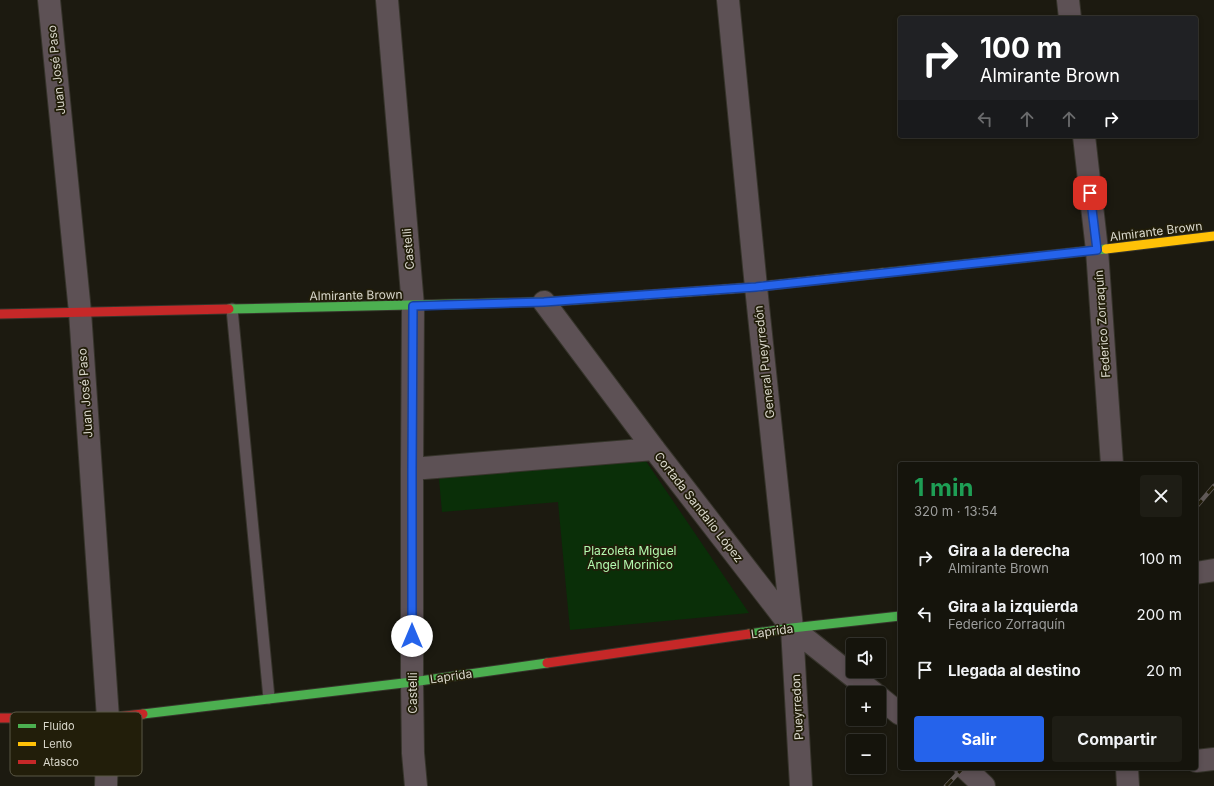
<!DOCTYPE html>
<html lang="es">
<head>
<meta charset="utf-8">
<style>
  :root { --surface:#15140c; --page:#1e1d15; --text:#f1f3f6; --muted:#9d9e9d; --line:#34332d; --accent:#2563eb }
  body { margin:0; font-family:Inter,sans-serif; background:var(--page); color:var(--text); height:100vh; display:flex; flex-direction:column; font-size:15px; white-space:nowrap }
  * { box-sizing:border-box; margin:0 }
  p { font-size:13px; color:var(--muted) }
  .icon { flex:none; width:22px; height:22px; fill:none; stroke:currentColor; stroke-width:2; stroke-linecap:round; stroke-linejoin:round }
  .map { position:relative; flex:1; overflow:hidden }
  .side { position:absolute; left:898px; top:462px; width:300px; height:308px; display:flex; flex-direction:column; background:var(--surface); border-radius:4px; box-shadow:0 2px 6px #0003,0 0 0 1px var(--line) }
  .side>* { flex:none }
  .top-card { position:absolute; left:898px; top:16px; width:300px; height:122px; border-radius:4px; box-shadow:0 2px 6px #0003,0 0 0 1px var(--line); background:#202124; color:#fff; overflow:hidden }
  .buttons { position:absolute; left:846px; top:638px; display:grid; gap:8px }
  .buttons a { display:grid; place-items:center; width:40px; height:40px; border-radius:4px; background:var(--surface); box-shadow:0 2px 6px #0003,0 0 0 1px var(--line); font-size:20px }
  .pin { position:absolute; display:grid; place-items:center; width:34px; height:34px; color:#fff; margin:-17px; border-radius:8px; box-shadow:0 2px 6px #0006 }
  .me { position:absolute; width:44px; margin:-22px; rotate:0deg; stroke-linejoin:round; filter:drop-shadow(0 0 3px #0008) }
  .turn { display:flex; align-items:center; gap:14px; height:84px; padding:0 16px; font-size:18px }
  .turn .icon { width:52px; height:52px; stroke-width:2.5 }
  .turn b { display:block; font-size:28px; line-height:34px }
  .lanes { display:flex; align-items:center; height:38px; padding:0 16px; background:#0003; justify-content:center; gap:20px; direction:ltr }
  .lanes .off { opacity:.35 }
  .round { display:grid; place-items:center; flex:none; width:42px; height:42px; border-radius:4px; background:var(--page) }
  .head { display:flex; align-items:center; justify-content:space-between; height:68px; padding:0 16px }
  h1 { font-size:24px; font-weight:700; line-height:30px; color:#1e9e55 }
  .primary-button { display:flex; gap:8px; margin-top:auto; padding:8px 16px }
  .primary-button a { flex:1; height:46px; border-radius:4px; background:var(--accent); color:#fff; font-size:16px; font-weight:700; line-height:46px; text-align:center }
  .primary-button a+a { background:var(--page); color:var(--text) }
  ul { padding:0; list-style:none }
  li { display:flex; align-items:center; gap:12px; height:56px; padding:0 16px }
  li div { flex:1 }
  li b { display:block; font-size:15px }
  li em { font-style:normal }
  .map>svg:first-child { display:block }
  .green { fill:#0a2f08 }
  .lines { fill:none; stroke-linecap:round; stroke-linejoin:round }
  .lane-casing { stroke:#36342b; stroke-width:13 }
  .street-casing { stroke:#36342b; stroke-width:24 }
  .fast-casing { stroke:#36342b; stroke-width:11 }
  .slow-casing { stroke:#36342b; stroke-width:11 }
  .jam-casing { stroke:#36342b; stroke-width:11 }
  .lane { stroke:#5d5155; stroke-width:11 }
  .street { stroke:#5d5155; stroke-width:22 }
  .fast { stroke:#4caf50; stroke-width:9 }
  .slow { stroke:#ffc107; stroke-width:9 }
  .jam { stroke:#c62828; stroke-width:9 }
  .rail-casing { stroke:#605957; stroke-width:4.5 }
  .rail { stroke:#221e0a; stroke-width:3; stroke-dasharray:9; stroke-linecap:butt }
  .route-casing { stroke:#184099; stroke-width:10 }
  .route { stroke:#2563eb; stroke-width:7 }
  .labels { text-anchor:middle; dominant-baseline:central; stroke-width:3.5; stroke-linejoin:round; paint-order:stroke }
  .street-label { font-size:12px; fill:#d9d7cb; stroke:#221e0a }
  .park-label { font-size:12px; fill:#b3faaf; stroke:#221e0a }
  .key { fill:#221e0a; stroke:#595644; stroke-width:1 }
  .key-label { font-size:11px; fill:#d9d7cb }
</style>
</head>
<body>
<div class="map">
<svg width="1214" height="786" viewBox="0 0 1214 786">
  <rect width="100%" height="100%" fill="#1c1a10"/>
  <path class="green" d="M631,439l118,174 -179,17 -12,-128 -116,10 -5,-55z"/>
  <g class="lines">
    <defs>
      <path id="lane" d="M232,309l37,389"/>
      <path id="street" d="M49,0l31,312 28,406 -2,68
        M387,0l26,306 -1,163v213l1,71 3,33
        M728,0l28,287 36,341 9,158
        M1068,0l2,18
        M1084,136l13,114 15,214
        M544,302l110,147 138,179 82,65
        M412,469l242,-20
        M1196,573l18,-3
        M879,697l21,17
        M1196,761l18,-2
        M965,768l19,18
        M1127,768l1,18"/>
      <path id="fast" d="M883,273l223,-24
        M229,309l315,-7 101,-7
        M749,634l43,-6 108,-12
        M143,714l269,-32 135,-19"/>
      <path id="slow" d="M1106,249l108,-13
        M645,295l111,-8 127,-14"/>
      <path id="jam" d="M0,314l229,-5
        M547,663l202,-29
        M0,718h108l35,-4"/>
    </defs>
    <use href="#lane" class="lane-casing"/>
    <use href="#street" class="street-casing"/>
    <use href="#fast" class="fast-casing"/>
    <use href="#slow" class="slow-casing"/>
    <use href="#jam" class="jam-casing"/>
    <use href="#lane" class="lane"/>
    <use href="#street" class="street"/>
    <use href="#fast" class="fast"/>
    <use href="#slow" class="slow"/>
    <use href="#jam" class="jam"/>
    <defs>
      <path id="rail" d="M1196,507l18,-21
        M946,786l17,-18"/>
    </defs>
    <use href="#rail" class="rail-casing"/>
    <use href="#rail" class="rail"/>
  </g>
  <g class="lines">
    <defs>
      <path id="route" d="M412,636v-167l1,-163 131,-4 212,-15 341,-37 -7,-57"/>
    </defs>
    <use href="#route" class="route-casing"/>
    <use href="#route" class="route"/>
  </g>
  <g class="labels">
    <g class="street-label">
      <text transform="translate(56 70) rotate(-96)">Juan José Paso</text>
      <text transform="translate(1156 231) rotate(-7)">Almirante Brown</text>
      <text transform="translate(408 249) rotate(-95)">Castelli</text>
      <text transform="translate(356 295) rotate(-1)">Almirante Brown</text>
      <text transform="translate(1102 324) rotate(-94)">Federico Zorraquín</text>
      <text transform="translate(764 362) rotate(-96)">General Pueyrredón</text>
      <text transform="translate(85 393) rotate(-94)">Juan José Paso</text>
      <text transform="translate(699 507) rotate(52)">Cortada Sandalio López</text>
      <text transform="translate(772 631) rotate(-8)">Laprida</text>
      <text transform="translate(451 676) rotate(-8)">Laprida</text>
      <text transform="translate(412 693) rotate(-90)">Castelli</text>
      <text transform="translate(797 707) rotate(-93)">Pueyrredon</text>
    </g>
    <g class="park-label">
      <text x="630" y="550">Plazoleta Miguel<tspan x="630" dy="14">Ángel Morinico</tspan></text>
    </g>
  </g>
  <rect x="10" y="712" width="132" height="64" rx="6" class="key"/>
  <rect x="18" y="724" width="18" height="4" fill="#4caf50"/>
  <rect x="18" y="742" width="18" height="4" fill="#ffc107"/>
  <rect x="18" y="760" width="18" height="4" fill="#c62828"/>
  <g class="key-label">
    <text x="43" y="730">Fluido</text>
    <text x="43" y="748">Lento</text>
    <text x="43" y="766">Atasco</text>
  </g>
</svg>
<div class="buttons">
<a><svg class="icon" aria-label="sound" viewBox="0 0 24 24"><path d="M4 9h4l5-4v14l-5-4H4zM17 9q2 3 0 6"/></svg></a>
<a>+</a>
<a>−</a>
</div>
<div class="pin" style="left:1090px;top:193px;background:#d93025"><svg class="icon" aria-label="arrive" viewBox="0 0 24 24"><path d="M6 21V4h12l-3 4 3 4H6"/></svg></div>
<svg class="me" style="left:412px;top:636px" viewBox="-20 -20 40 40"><circle r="19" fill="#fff"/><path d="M0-13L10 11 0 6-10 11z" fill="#2563eb"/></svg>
<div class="top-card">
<div class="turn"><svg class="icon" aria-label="right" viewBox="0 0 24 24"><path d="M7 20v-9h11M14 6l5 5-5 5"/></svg><div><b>100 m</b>Almirante Brown</div></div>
<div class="lanes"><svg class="icon off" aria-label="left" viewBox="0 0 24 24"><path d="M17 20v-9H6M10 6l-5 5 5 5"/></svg><svg class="icon off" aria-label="ahead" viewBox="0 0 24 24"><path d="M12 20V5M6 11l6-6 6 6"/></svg><svg class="icon off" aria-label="ahead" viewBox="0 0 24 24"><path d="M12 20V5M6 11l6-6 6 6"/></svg><svg class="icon" aria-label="right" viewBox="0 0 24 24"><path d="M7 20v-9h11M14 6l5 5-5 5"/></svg></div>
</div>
<section class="side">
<div class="head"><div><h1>1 min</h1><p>320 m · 13:54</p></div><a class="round"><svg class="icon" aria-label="close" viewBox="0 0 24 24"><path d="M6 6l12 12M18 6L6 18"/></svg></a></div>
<ul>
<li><svg class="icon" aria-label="right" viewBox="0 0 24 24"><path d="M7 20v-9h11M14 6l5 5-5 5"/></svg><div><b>Gira a la derecha</b><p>Almirante Brown</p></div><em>100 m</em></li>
<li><svg class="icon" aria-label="left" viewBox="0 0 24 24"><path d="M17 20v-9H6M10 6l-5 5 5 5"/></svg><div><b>Gira a la izquierda</b><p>Federico Zorraquín</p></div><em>200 m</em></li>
<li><svg class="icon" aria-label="arrive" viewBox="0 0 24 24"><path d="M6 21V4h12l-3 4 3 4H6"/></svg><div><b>Llegada al destino</b></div><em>20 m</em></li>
</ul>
<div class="primary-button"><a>Salir</a><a>Compartir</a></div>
</section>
</div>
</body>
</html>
